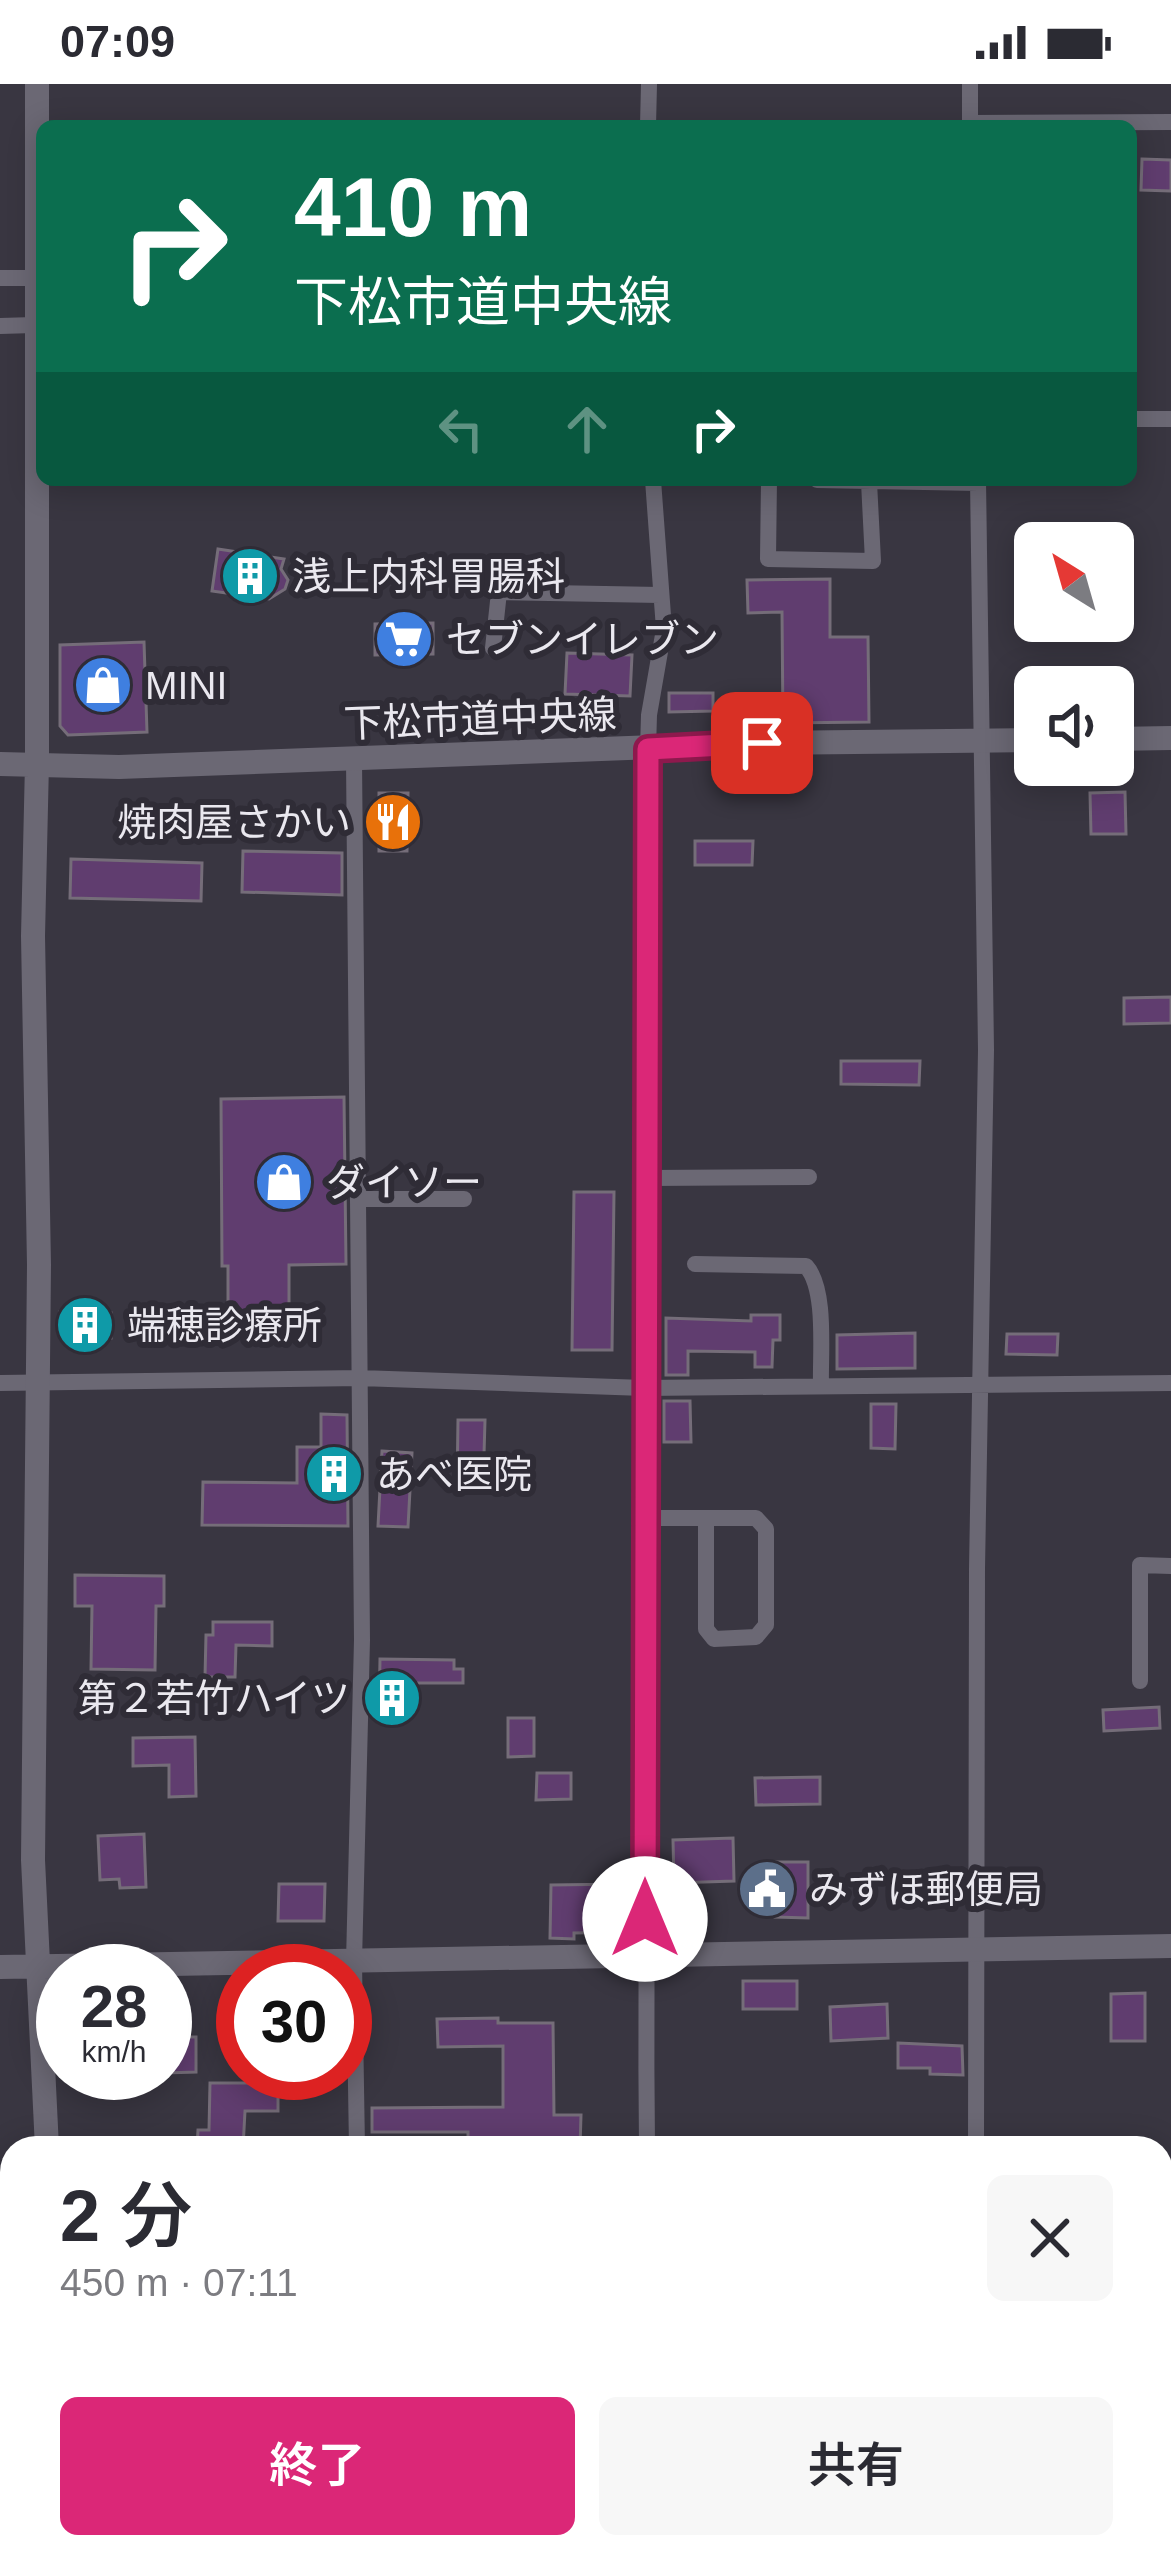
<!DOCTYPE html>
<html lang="ja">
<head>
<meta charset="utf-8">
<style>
  :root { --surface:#fff; --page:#f7f7f7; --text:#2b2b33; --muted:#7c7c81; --accent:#db2777 }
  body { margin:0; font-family:Helvetica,"Noto Sans JP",sans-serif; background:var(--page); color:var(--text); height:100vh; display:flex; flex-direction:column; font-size:45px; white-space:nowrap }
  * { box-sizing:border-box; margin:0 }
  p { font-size:39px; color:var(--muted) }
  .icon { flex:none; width:66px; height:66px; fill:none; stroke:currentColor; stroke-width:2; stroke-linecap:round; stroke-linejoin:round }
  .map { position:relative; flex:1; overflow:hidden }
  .drawer { position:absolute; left:0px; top:2052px; width:1173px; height:423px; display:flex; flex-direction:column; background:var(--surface); border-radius:36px 36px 0 0; box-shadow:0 6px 30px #0003 }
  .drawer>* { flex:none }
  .guide { position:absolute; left:36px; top:36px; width:1101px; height:366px; border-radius:18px; box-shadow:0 6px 30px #0003; background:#0b6e4f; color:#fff; overflow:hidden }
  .needle { width:78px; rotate:323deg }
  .controls { position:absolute; left:1014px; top:438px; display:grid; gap:24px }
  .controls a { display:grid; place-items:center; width:120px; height:120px; border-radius:18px; background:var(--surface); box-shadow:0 6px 30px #0003; font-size:60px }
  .speed { position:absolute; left:36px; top:1860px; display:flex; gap:24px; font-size:60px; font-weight:700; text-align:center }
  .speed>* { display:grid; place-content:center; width:156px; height:156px; border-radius:50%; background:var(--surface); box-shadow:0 6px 30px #0003; line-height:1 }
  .speed small { font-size:30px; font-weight:400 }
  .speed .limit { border:18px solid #d22; background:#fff; color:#111 }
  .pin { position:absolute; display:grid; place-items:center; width:102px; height:102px; color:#fff; margin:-51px; border-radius:24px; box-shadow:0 6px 18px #0006 }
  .me { position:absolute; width:132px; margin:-66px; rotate:0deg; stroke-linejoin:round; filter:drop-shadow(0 0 9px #0008) }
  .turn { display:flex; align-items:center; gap:42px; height:252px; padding:0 60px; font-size:54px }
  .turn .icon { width:156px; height:156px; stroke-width:2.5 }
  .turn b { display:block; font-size:84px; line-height:102px }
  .lanes { display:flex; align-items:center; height:114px; padding:0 60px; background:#0003; justify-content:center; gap:60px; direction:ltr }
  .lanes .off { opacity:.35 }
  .round { display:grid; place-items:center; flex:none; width:126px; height:126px; border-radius:18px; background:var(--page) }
  .head { display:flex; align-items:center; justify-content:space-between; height:204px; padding:0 60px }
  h1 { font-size:72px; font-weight:600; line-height:90px }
  .button { display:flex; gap:24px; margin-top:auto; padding:24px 60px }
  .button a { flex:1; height:138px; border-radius:18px; background:var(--accent); color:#fff; font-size:48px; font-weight:600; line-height:138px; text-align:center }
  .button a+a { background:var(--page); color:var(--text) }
  .status { display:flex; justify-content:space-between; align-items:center; height:84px; padding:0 60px; background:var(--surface); direction:ltr }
  .status svg { height:33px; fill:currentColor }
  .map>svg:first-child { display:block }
  .building { fill:#603d6f; stroke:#756d79; stroke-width:3 }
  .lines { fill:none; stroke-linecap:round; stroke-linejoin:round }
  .street { stroke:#6b6874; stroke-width:16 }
  .secondary { stroke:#6b6874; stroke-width:24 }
  .route-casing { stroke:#8e194d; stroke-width:30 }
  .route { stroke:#db2777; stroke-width:21 }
  .labels { text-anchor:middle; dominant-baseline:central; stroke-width:12; stroke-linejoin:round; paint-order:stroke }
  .poi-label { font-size:39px; fill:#eae8ef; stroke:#2f2c36; text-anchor:start }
  .street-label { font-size:39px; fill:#eae8ef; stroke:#2f2c36 }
</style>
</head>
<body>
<div class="status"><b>07:09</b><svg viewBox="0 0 49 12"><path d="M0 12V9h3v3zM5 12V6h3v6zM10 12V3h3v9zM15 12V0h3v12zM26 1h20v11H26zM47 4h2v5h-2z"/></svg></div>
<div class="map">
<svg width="1171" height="2474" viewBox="0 0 1171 2474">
  <rect width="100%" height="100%" fill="#393641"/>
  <path class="building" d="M1142,75l29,1v31l-30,-1z
    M218,465l66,10 -3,10 7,11 -3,9 -16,10 -57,-8z
    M830,495v58h38l1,85 -86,1 -1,-111 -34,1 -1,-33z
    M433,539v31l-58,1v-31z
    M144,558l3,90 -79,3 -8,-9v-81z
    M567,569l65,2 -2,41 -65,-2z
    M669,609h44v18l-44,1z
    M1125,708l1,42h-35l-1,-41z
    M379,709h29l-1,58h-28z
    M695,757h58l-1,24h-57z
    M243,767l99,2v42l-100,-3z
    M71,775l131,4 -1,38 -131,-3z
    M1171,913v26l-47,1v-26z
    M841,977h79l-1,24 -78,-1z
    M344,1013l2,167 -57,1v55h-61v-54h-6l-1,-167z
    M574,1108h40l-2,158h-40z
    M60,1228l51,1v25l-51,-2z
    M751,1231h29v25h-7l-1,27h-17v-15l-67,-1v24h-22v-57l85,3z
    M915,1249v35l-78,1v-34z
    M1007,1250h51l-1,21 -51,-1z
    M664,1317h26l1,41h-27z
    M871,1320h25l-1,45 -24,-1z
    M321,1330l26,1 1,111 -146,-1 1,-43 94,1v-36h24z
    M458,1336h27l-2,69 -26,-1z
    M382,1367l30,2 -4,74 -30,-1z
    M75,1491l89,1v30h-8l-1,64 -64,-1 1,-63h-17z
    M213,1538h59v24l-36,-1 -1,32h-30l1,-42h7z
    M380,1575l74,1v9h9v14h-57v30h-27z
    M1159,1623l1,21 -56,3 -1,-21z
    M508,1634h26v38l-26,1z
    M195,1653l1,59 -27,1v-32l-36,1v-28z
    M537,1689h34v26l-35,1z
    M820,1693v27l-64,1 -1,-27z
    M144,1750l2,53 -26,1 -1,-9 -19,1 -2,-44z
    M733,1754l1,43 -60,2 -1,-43z
    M776,1778h32v56l-33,-1z
    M279,1800h46l-1,37h-46z
    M626,1800l1,48 -53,1v6l-24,-1 1,-53z
    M743,1897h54v28h-54z
    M1145,1909v48h-34v-47z
    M887,1920l1,34 -57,3 -1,-34z
    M498,1934v5h55l1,92h27l-1,33h-112v-16h-96v-24l131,-1v-61l-65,1 -1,-28z
    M165,1953h31v35l-31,1z
    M898,1959l64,3 1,29 -33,-1v-6h-32z
    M210,1999h68v28h-33l-2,37h-46l1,-18h11z"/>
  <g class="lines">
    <path class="street" d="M970,0v42
      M970,39l201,-1
      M648,42l1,-42
      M0,194h34
      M0,242l34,-1
      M1131,335h40
      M769,396l-1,79 105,2 -4,-79
      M817,396l161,3
      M493,564l6,-56 161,3
      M354,675l8,881 -8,322 3,186
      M649,1094l160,-1
      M360,1115h104
      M695,1180l111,2c21,23 14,88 15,120
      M0,1299l360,-5 284,10 527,-5
      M645,1434h111l10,11v96l-10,12 -42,2 -8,-10v-111
      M1140,1597v-116l31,1
      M230,1957h13
      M647,2064c-4,-466 2,-932 1,-1399l1,-34 15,-86 -11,-149
      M976,2064l1,-579 9,-519 -8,-570
      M0,2195h12
      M1161,2218h8
      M0,2297h12
      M1161,2374l10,1
      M0,2420l12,-3
      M0,2434l15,40
      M350,2474v-11
      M428,2474l23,-11
      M783,2474l15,-11"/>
    <path class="secondary" d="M37,0v679l-4,173 6,329 -6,595 14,288
      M1113,655l58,-1
      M0,680l119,3 643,-24 273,-3
      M0,1883l1171,-21
      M85,2463l2,11"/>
  </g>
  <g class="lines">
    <defs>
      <path id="route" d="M645,1835l3,-1170 114,-6"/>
    </defs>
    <use href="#route" class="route-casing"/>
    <use href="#route" class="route"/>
  </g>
  <defs>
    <symbol id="building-disc" viewBox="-11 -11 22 22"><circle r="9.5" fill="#0f9aa8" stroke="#2f2c36"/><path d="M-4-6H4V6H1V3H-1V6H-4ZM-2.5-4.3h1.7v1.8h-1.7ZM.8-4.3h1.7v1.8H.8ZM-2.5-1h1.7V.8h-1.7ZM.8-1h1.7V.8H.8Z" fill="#fff"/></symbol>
    <symbol id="supermarket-disc" viewBox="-11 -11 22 22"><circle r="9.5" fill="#3f7fe0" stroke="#2f2c36"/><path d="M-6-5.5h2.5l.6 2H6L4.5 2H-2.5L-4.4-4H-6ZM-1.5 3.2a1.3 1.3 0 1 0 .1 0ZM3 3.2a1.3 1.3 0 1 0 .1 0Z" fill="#fff"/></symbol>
    <symbol id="shop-disc" viewBox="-11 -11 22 22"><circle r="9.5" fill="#3f7fe0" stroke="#2f2c36"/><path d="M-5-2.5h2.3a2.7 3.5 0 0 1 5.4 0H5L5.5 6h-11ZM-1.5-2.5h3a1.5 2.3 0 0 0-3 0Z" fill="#fff"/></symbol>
    <symbol id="restaurant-disc" viewBox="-11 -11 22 22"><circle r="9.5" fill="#e8710a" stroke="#2f2c36"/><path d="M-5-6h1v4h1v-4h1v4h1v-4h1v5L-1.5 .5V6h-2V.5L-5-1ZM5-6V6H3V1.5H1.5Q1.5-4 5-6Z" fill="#fff"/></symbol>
    <symbol id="civic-disc" viewBox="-11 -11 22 22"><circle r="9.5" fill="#5c6f8a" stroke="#2f2c36"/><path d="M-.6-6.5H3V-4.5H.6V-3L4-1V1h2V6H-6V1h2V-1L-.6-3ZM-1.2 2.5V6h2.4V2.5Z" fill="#fff"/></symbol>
  </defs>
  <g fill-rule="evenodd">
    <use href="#building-disc" x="217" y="459" width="66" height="66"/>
    <use href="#supermarket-disc" x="371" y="522" width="66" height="66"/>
    <use href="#shop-disc" x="70" y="568" width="66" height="66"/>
    <use href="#restaurant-disc" x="360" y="705" width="66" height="66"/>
    <use href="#shop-disc" x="251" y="1065" width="66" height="66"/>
    <use href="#building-disc" x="52" y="1208" width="66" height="66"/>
    <use href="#building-disc" x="301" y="1357" width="66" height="66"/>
    <use href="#building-disc" x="359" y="1581" width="66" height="66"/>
    <use href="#civic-disc" x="734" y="1772" width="66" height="66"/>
  </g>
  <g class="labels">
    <g class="poi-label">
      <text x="292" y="492">浅上内科胃腸科</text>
      <text x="446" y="555">セブンイレブン</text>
      <text x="145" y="601">MINI</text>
      <text x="351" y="738" text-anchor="end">焼肉屋さかい</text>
      <text x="326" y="1098">ダイソー</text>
      <text x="127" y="1241">端穂診療所</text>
      <text x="376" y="1390">あべ医院</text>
      <text x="350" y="1614" text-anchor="end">第２若竹ハイツ</text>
      <text x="809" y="1805">みずほ郵便局</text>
    </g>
    <g class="street-label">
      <text transform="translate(480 635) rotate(-2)">下松市道中央線</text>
    </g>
  </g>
</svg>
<div class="controls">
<a><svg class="needle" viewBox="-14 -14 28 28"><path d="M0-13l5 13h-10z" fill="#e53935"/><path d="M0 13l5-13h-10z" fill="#7c7c81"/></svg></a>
<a><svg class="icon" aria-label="sound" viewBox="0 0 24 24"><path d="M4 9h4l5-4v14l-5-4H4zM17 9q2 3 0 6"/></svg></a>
</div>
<div class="speed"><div>28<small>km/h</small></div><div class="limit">30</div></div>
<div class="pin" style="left:762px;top:659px;background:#d93025"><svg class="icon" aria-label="arrive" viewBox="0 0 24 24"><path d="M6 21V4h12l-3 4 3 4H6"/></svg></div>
<svg class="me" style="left:645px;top:1835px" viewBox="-20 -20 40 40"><circle r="19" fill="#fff"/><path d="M0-13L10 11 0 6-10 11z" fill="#db2777"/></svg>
<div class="guide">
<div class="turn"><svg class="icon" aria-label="right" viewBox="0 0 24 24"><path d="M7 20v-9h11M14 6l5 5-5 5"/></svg><div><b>410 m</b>下松市道中央線</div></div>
<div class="lanes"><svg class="icon off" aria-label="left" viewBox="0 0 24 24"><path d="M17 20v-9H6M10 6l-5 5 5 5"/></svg><svg class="icon off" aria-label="ahead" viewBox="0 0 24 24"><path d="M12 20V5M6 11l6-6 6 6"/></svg><svg class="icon" aria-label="right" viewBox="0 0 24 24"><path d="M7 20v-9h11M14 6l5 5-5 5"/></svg></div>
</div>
<section class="drawer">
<div class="head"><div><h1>2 分</h1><p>450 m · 07:11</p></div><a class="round"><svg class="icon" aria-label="close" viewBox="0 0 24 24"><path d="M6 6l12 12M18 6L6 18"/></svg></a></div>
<div class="button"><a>終了</a><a>共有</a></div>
</section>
</div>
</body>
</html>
